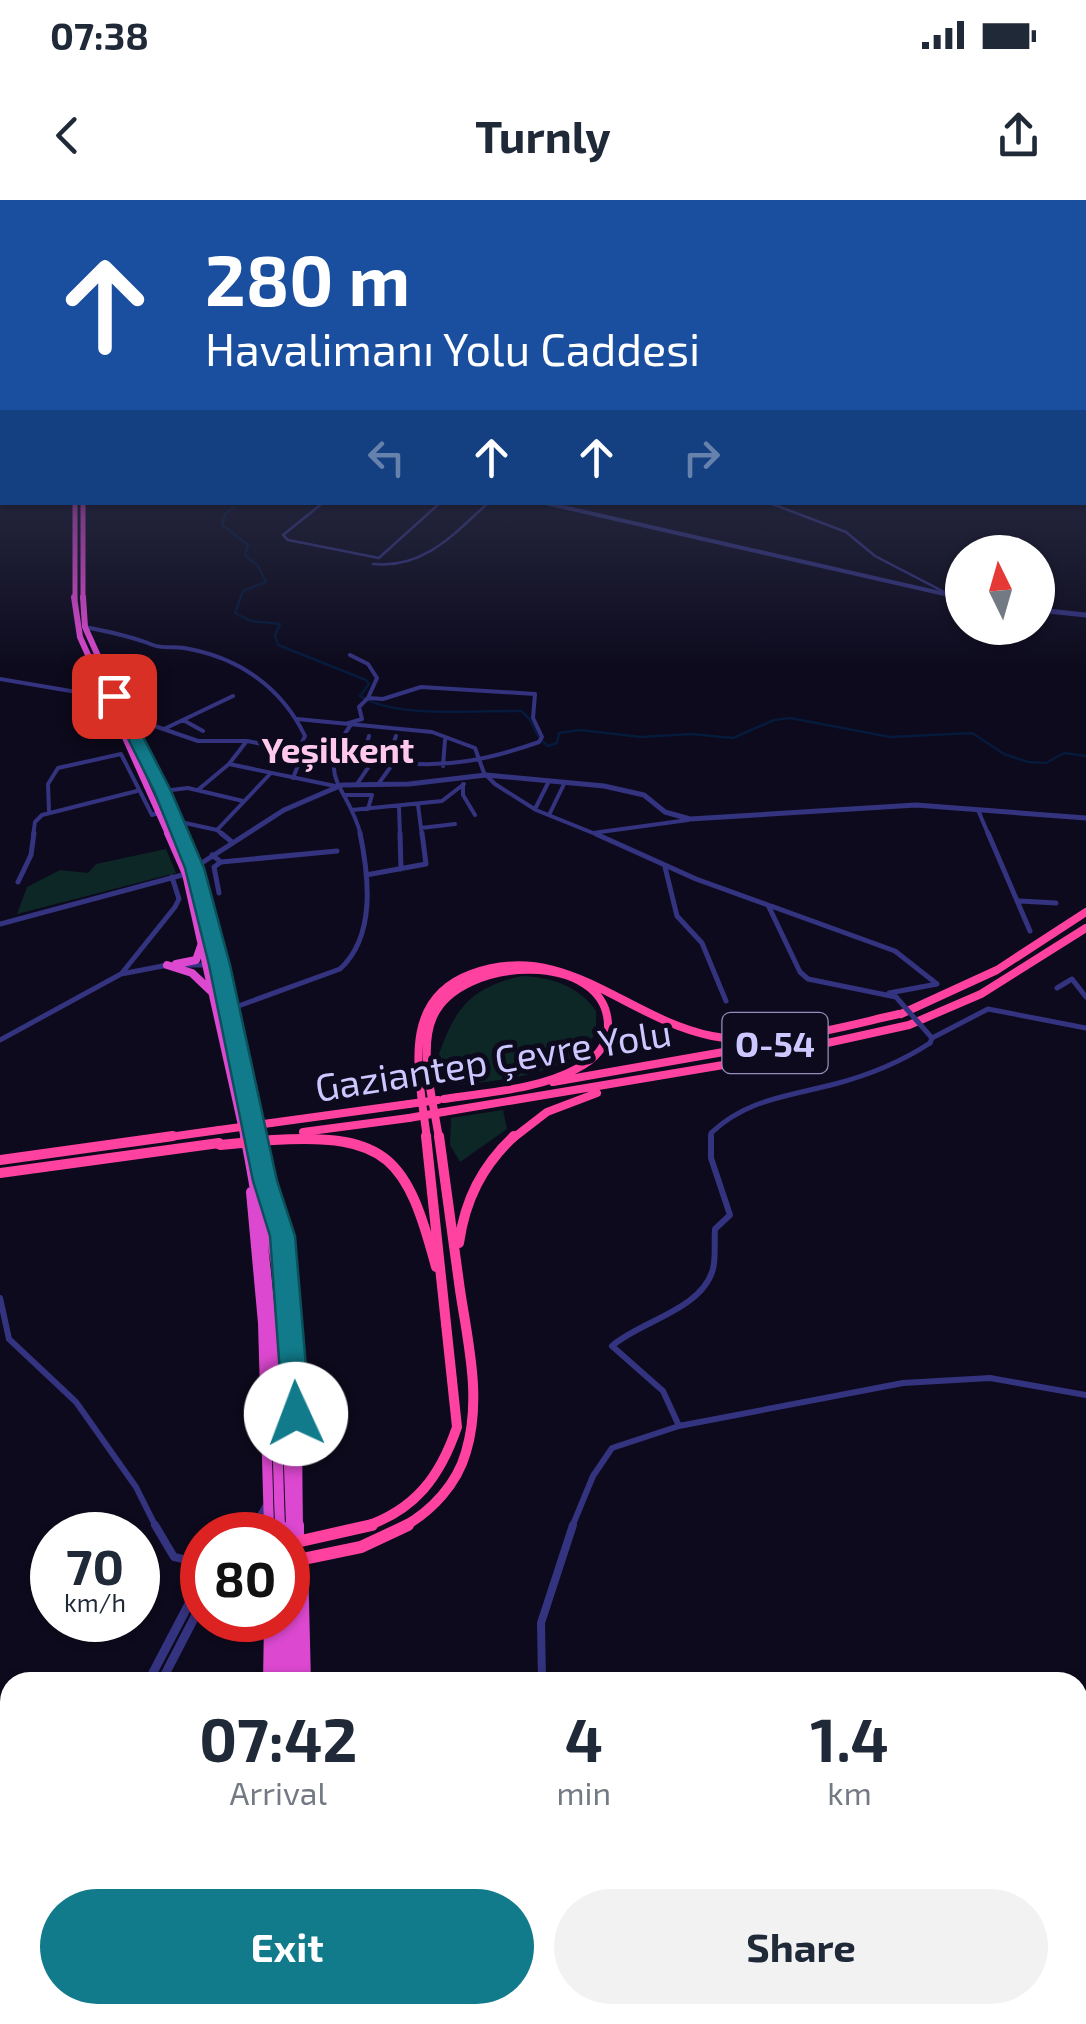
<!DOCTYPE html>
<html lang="en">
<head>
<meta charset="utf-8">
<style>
  :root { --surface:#fff; --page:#f2f2f3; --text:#1f2937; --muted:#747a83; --accent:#117b8b }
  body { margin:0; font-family:"Exo 2",sans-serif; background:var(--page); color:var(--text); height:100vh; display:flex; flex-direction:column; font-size:38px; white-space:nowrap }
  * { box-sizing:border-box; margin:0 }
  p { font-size:32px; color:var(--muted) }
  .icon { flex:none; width:55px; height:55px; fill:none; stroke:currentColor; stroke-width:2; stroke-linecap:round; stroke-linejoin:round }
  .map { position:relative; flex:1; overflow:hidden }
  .side { position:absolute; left:0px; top:1472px; width:1088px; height:352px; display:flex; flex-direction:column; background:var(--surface); border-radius:30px 30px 0 0; box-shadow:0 2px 8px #0004 }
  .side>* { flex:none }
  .guide { position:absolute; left:0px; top:0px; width:1088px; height:305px; box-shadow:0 2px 8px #0004; background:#1a4fa0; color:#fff; overflow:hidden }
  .needle { width:65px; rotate:355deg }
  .buttons { position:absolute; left:945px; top:335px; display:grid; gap:20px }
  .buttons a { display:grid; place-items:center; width:110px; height:110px; border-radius:50%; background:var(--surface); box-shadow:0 2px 8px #0004; font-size:50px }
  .speed { position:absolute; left:30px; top:1312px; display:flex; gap:20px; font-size:50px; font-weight:700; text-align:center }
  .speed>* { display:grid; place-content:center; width:130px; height:130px; border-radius:50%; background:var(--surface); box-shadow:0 2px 8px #0004; line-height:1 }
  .speed small { font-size:25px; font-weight:400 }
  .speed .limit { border:15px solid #d22; background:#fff; color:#111 }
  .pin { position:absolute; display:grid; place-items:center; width:85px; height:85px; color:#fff; margin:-42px; border-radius:20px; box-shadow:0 5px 15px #0006 }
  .me { position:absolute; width:110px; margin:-55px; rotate:358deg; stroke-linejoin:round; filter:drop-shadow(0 0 8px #0008) }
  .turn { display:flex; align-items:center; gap:35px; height:210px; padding:0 40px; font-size:45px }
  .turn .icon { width:130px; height:130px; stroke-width:2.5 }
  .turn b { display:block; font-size:70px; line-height:85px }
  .lanes { display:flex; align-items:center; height:95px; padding:0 40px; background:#0003; justify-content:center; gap:50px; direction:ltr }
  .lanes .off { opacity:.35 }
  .eta { display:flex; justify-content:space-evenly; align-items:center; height:170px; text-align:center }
  .eta b { font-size:60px; font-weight:700; line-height:70px }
  .cta { display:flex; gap:20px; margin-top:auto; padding:20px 40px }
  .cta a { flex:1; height:115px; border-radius:60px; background:var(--accent); color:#fff; font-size:40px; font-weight:700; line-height:115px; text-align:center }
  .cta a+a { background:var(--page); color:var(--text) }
  .status { display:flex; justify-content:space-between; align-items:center; height:70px; padding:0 50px; background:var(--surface); direction:ltr }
  .status svg { height:28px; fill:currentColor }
  header { display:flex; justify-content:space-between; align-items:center; height:130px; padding:0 40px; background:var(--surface); font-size:45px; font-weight:700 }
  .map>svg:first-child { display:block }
  .green { fill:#0d2726 }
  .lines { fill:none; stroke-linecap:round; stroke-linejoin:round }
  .stream { stroke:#061a3b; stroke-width:2.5 }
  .minor-far4 { stroke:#34337f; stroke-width:2.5 }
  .minor-far3 { stroke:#34337f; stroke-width:4 }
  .minor-far2 { stroke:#34337f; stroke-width:5 }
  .minor-far1 { stroke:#34337f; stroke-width:6 }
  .minor { stroke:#34337f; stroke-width:8 }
  .tertiary-far3 { stroke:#34337f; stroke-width:4 }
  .tertiary-far2 { stroke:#34337f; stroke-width:5 }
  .tertiary-far1 { stroke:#34337f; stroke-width:8 }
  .tertiary { stroke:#34337f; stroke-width:9 }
  .trunk-far4 { stroke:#dc48d0; stroke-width:5 }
  .trunk-far3 { stroke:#dc48d0; stroke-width:6 }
  .trunk-far2 { stroke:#dc48d0; stroke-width:8 }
  .trunk-far1 { stroke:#dc48d0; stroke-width:10 }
  .trunk { stroke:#dc48d0; stroke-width:12 }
  .motorway-far2 { stroke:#ff42a0; stroke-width:8 }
  .motorway-far1 { stroke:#ff42a0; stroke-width:10 }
  .motorway { stroke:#ff42a0; stroke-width:12 }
  .tertiary-bridge { stroke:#34337f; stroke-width:5 }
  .trunk-bridge-far1 { stroke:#dc48d0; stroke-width:10 }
  .trunk-bridge { stroke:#dc48d0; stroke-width:12 }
  .motorway-bridge-far1 { stroke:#ff42a0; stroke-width:8 }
  .motorway-bridge { stroke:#ff42a0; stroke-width:10 }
  .route { fill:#117b8b; stroke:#0b505a; stroke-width:2.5 }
  .labels { text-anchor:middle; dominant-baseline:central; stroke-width:10; stroke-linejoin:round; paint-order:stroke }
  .far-quarter-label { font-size:35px; font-weight:bold; fill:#ffc9ec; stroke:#0d0a1d }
  .shield { fill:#0d0a1d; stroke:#938ebb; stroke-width:2.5 }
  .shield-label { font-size:35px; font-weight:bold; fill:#ccc7ff }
  .street-label { font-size:38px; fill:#ccc7ff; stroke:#0d0a1d }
</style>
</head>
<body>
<div class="status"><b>07:38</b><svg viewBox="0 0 49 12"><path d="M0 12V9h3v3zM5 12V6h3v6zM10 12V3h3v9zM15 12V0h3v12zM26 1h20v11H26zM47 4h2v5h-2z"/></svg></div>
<header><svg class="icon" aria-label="back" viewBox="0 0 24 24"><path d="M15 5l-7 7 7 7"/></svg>Turnly<svg class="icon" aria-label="share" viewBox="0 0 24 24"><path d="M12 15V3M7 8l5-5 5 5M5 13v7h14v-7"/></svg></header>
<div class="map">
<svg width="1086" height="1824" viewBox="0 0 1086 1824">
  <rect width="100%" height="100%" fill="#0d0a1d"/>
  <path class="green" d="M166,649l10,24 -159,41 10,-27 33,-17 28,3 8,-9z
    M522,776c29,1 57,10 74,35 0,7 1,18 -2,24 -18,39 -101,47 -138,50l-2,-13 -18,2 -1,-9c18,-51 29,-76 87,-89z
    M503,910l4,19 -47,33 -10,-17 1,-27z"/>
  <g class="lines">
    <path class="stream" d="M240,302l-15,12 -3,11 26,20 -3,10 13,11 8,16 -23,9 -8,22 16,8 29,3 -5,11 3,10 88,35 3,4 -9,12c36,23 118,14 161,15 14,9 12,25 27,35l9,-3 2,-10 21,-3 61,7 50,-3 42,4 41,-18 16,-2 100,19 82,-4 32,21 24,8 18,1 18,-10 22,3"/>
    <path class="minor-far4" d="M324,302l-41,33 5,5 91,18
      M767,302l79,30 29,24 77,40
      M380,357l61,-55
      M373,364c51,5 81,-30 116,-62"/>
    <path class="minor-far3" d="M85,427c24,5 46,9 68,18 10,4 21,1 31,3 55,9 98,40 121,88l-7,15 33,4
      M350,455l18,9 9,14 -9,20 15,1 38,-12 114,7 -2,24 9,19 -3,5c-48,17 -94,27 -145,20
      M0,479l106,18
      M297,519l135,13 43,16 9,25 11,11 41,26 57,23 95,-13
      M183,520l20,11
      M128,522h15l55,19h49l51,10 3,7 -8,20
      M346,524l16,-5 -3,-12 9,-9
      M350,526c-37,53 -1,59 11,110
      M164,529l69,-33
      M229,564l106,22
      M443,566l2,-26
      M379,583l21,-29 -8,-7 4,-11
      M357,584l21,-31 -12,-7 3,-10
      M463,584v11l12,20
      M199,589l30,-25 17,-22
      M163,591l25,-3 55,13
      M344,595h28l-4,14
      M418,605l4,31
      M399,607l1,29
      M535,609l14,-28
      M352,610l90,-9 22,-17
      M978,610l11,26
      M49,611l-1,-27 10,-16 63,-14 31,61 6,-2
      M549,615l16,-33
      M176,621l41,9 7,6
      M421,628l34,-4
      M217,630l53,-56
      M596,634l4,2
      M33,636l2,-14 7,-7 95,-24"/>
    <path class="minor-far2" d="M221,633l11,9
      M400,633l1,36
      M988,633l42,98
      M596,634l100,45 72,26 32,67 8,7 88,18
      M212,655l9,7 116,-11
      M665,667l12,49 25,27 24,58
      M366,675l60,-11 -4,-31
      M18,682l13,-27 3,-22
      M219,693l-5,-26 7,-5
      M1020,701l36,2
      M771,706l124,45 42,33 -48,9
      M0,724l186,-50
      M122,773l53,-66 4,-8 -7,-22
      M1057,788l15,-9 14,18
      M230,809l110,-40c36,-33 29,-92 20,-136
      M711,939v-6c36,-34 78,-37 124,-49 34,-9 66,-22 95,-41"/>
    <path class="minor-far1" d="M0,1098l9,41 67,63 60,85 20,40
      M679,1226l-16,-35 -51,-45c28,-25 90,-36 101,-77 3,-12 1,-27 2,-40l15,-14 -19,-57v-22
      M572,1327l21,-51 19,-28 67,-22 224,-43 87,-5 96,17"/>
    <path class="minor" d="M155,1325l19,32 28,6
      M542,1482l-1,-59 32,-98
      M603,1815l2,9"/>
    <path class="tertiary-far3" d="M541,302l421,96"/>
    <path class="tertiary-far2" d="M956,397l6,1
      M1038,410l48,5
      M194,668l90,-58 58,-25 67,-1 77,-9 118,11 40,9 21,17 25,7 226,-14 170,13
      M181,765h27
      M0,840l121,-66 47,-9
      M930,843l2,-5 56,-29 98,19"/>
    <path class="tertiary-far1" d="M254,1327l12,-20"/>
    <path class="tertiary" d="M250,1335l6,-10
      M148,1482l54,-103
      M161,1482l41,-79
      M0,1747l10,-16
      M0,1769l10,-17"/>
    <path class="trunk-far4" d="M83,302v97
      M75,399v-97"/>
    <path class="trunk-far3" d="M74,397l6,40 89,199
      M83,397l2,30 94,209"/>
    <path class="trunk-far2" d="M168,633l18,41 59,265
      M178,633l16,35 49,198 14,73
      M176,764l20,-4 6,-17
      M167,765l25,8 22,21"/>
    <path class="trunk-far1" d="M245,936c25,121 31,239 34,362
      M256,936l28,180 6,181
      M251,992l12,131 6,204
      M273,998c28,106 23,220 25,329"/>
    <path class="trunk" d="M269,1325v10
      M298,1325v13
      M302,1362l3,120
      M281,1420v62
      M293,1421v61
      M269,1482l1,-62
      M273,1815l1,9
      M286,1815v9
      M299,1815l1,9
      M312,1815v9"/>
    <path class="motorway-far2" d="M901,814l96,-44 89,-58
      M553,882l250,-44
      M443,912l298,-50 168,-37 72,-31 105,-66
      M271,923l138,-19
      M303,932l106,-14
      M155,939l64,-9
      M294,939h34
      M427,939c-7,-60 -29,-138 44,-165 94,-35 153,44 241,62 61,12 128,-9 187,-22
      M439,939c-5,-36 -21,-88 -6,-122 27,-62 176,-67 175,10 0,19 -14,33 -30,41 -40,22 -90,24 -134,31
      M512,939l35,-27 50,-19"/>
    <path class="motorway-far1" d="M273,940c116,-7 134,19 163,127
      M0,960l173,-24
      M0,973l219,-30
      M459,1043c6,-43 23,-77 55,-107
      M364,1327c51,-17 76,-50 93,-100l-31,-291
      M403,1327c29,-16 54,-43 63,-75 16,-53 2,-109 -6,-162 -7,-51 -14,-102 -21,-154"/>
    <path class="motorway" d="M301,1341l71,-16
      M303,1359l58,-12 47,-22"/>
    <path class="tertiary-bridge" d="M896,797l36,41"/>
    <path class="trunk-bridge-far1" d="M290,1297l1,30
      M279,1298l1,29"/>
    <path class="trunk-bridge" d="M280,1325v10
      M291,1325l2,96"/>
    <path class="motorway-bridge-far1" d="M409,904l29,-4
      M409,918l34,-6
      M219,930l52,-7"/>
    <path class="motorway-bridge" d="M220,945l53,-5"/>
  </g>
  <linearGradient id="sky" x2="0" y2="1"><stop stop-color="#070610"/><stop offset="0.45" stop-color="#2f334c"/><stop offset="1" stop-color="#2f334c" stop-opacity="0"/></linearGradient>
  <rect width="1086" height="469" fill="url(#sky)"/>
  <path class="route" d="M114,492l8,4 49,95 33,77 26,97 47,216 18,55 15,178 -4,9 -10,4 -9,-4 -4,-9 -13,-178 -17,-55 -44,-216 -24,-97 -31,-77 -47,-95z"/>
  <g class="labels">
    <g class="far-quarter-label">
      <text x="338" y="549">Yeşilkent</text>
    </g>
    <rect class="shield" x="722.5" y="813" width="105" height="60" rx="8"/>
    <g class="shield-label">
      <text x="775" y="843">O-54</text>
    </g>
    <g class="street-label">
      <text transform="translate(493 859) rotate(-9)">Gaziantep Çevre Yolu</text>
    </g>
  </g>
</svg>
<div class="buttons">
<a><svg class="needle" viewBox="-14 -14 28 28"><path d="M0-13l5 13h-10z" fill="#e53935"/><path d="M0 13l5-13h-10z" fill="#747a83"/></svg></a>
</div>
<div class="speed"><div>70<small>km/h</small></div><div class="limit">80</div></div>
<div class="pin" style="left:114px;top:496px;background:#d93025"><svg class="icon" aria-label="arrive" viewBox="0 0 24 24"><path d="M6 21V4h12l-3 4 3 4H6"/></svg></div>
<svg class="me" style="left:296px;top:1214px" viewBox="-20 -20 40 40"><circle r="19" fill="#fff"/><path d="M0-13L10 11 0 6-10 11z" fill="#117b8b"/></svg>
<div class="guide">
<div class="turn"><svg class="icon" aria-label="ahead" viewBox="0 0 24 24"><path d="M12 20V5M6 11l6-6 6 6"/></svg><div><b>280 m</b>Havalimanı Yolu Caddesi</div></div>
<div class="lanes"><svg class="icon off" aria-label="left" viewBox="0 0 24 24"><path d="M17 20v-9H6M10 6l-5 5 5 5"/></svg><svg class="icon" aria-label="ahead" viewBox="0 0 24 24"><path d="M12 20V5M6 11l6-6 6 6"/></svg><svg class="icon" aria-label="ahead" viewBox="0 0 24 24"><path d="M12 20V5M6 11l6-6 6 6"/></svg><svg class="icon off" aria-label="right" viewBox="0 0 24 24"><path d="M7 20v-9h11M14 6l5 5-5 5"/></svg></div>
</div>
<section class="side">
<div class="eta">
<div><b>07:42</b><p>Arrival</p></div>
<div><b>4</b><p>min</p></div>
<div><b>1.4</b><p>km</p></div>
</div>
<div class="cta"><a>Exit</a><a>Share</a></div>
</section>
</div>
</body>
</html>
